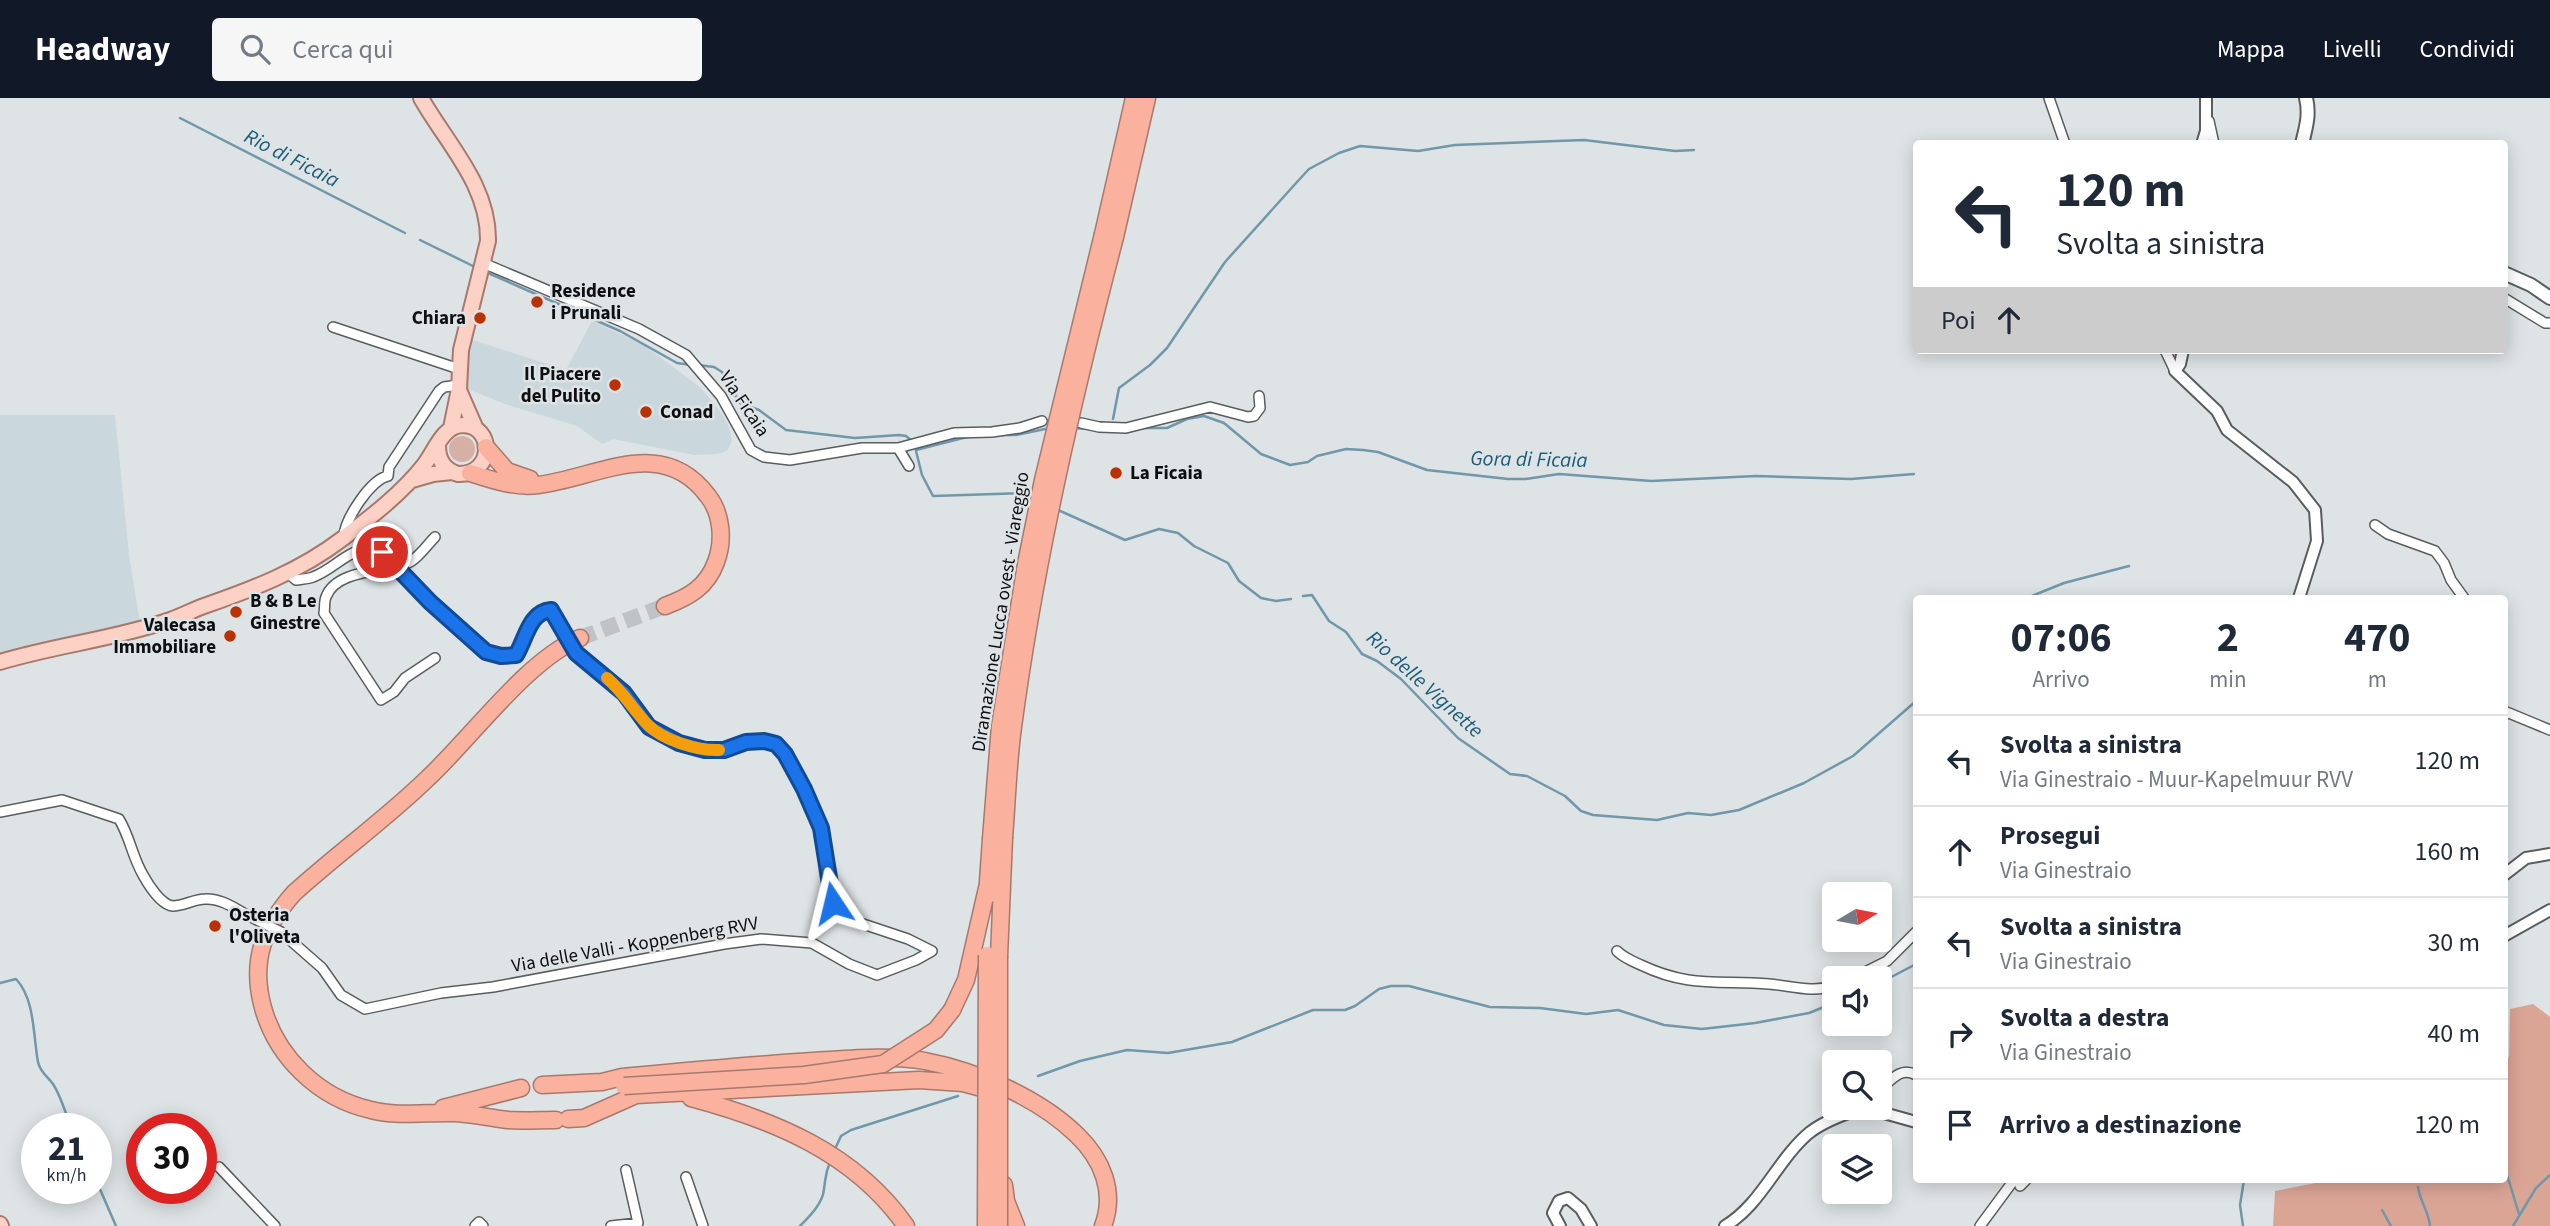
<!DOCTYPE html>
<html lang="it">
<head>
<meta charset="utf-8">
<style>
  :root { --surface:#fff; --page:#f6f6f7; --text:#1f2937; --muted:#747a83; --line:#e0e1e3; --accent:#111827 }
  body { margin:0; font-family:"Source Sans 3",sans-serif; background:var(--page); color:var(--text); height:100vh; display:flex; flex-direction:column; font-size:26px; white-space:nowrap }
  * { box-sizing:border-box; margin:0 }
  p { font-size:23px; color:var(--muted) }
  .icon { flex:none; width:38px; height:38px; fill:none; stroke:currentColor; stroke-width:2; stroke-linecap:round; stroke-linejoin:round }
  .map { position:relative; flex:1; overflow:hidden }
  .sheet { position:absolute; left:1913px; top:497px; width:595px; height:588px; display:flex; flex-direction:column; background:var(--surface); border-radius:7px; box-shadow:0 4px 18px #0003 }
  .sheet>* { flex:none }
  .guide { position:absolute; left:1913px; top:42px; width:595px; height:214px; border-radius:7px; box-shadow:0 4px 18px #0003; background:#fff; color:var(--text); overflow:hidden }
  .needle { width:46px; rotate:80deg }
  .fabs { position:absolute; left:1822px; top:784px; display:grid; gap:14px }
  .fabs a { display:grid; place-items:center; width:70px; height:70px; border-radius:7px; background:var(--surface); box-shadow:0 4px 18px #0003; font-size:35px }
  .speed { position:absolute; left:21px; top:1015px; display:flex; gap:14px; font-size:35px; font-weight:700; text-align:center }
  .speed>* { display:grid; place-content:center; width:91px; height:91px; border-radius:50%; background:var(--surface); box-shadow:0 4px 18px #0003; line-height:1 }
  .speed small { font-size:18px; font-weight:400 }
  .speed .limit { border:10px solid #d22; background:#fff; color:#111 }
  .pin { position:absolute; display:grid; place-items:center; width:60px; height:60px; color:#fff; margin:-30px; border:4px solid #fff; border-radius:50%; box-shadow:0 2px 7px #0007 }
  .me { position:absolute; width:77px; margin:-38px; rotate:350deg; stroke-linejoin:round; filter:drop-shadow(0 0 5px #0008) }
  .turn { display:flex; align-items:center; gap:24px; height:147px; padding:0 28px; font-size:32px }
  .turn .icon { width:91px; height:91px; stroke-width:2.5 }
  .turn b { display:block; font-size:49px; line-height:60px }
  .then { display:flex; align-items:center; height:66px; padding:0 28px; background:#0003; gap:14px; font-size:26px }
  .eta { display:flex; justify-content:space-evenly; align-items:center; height:119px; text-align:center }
  .eta b { font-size:42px; font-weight:700; line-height:49px }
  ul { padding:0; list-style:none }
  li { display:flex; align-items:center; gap:21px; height:91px; padding:0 28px; border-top:2px solid var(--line) }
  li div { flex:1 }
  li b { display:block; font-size:26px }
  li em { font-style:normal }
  header { display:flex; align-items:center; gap:42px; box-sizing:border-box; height:98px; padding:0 35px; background:var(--accent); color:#fff }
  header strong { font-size:33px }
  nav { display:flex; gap:38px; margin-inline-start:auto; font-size:24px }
  .search { width:490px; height:63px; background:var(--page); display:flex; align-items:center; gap:18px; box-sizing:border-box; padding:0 24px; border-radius:7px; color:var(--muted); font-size:26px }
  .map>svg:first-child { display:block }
  .built { fill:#cad7dd }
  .green { fill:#d6afa5 }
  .forest { fill:#dba596 }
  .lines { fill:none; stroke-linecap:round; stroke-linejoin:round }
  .stream { stroke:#7197aa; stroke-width:2.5 }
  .motorway-tunnel { stroke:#bfc3c5; stroke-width:16; stroke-dasharray:16 8; stroke-linecap:butt }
  .minor-casing { stroke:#595d5f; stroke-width:12 }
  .tertiary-casing { stroke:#595d5f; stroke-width:14 }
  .secondary-casing { stroke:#595d5f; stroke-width:16 }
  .primary-casing { stroke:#a7796d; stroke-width:18 }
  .motorway-casing { stroke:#a7796d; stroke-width:19 }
  .minor { stroke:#fff; stroke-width:9 }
  .tertiary { stroke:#fff; stroke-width:10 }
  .secondary { stroke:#fff; stroke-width:12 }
  .primary { stroke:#fcd1c5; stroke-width:14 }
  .motorway { stroke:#fab29f; stroke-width:16 }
  .minor-bridge-casing { stroke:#595d5f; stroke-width:12; stroke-linecap:butt }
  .motorway-bridge-casing { stroke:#a7796d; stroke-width:19; stroke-linecap:butt }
  .minor-bridge { stroke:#fff; stroke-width:9 }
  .motorway-bridge { stroke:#fab29f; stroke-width:16 }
  .route-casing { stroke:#114b97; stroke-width:18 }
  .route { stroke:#1a73e8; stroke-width:12 }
  .slow { stroke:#f59e0b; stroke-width:12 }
  .poi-dot { fill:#bb3202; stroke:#dee3e5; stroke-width:2.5 }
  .labels { text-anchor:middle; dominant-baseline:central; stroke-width:5; stroke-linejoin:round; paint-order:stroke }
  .poi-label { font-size:19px; font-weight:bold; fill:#0e0f10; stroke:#dee3e5; text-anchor:start }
  .street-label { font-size:19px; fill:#0e0f10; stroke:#dee3e5 }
  .water-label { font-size:21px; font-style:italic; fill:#1a5c77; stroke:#dee3e5 }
</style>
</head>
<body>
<header>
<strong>Headway</strong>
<div class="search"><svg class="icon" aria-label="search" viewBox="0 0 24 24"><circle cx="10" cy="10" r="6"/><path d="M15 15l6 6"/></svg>Cerca qui</div>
<nav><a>Mappa</a><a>Livelli</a><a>Condividi</a></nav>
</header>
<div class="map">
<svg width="2550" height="1128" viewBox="0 0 2550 1128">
  <rect width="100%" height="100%" fill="#dee3e5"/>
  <path class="built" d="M592,223l52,24 57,43 22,27 7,15 2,11 -5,10 -10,3 -23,1 -81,-16 -11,5 -25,-18 -72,-22 -40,-16 5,-49 96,31z
    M0,317h115l14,140 11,68 -140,35z"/>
  <path class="green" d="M449 351a13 13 0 1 1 26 0a13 13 0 1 1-26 0Z"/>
  <path class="forest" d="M2533,906l17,13v209h-277l2,-35 56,-11h173v-121l5,-2 1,-48z"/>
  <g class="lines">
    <path class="stream" d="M180,20l225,115
      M420,142l55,27
      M488,175l132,58 57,32 14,2
      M698,267l16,2 8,5 18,31 19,7 27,20 69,8 44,-3 7,1 6,5
      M1113,321l6,-31 31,-23 17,-17 58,-86 72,-80 12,-13 30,-16 21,-7 58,5 37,-6 129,-5 91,11 19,-1
      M1074,330l15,1
      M1141,330h26l20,-9 17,-3 20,7 37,31 29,11 18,-3 9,-6 29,-7 17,1 15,2 49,18 81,9h18l33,-5 92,7 105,-5 95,3 63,-5
      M1002,337h14l34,-7
      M916,352l51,-13
      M916,353l6,24 11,21 90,-3 11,6
      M1056,411l69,31 34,-11 19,4 16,13 34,17 11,18 22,17 15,3 15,-2
      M1303,498l9,-1 17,26 17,11 16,22 15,7 24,18 57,59 52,36 17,2 38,20 16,15 12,4 64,5 31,-7 23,2 28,-5 65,-27 49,-27 63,-55
      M2027,500l37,-15 65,-17
      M0,885l16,-4c19,20 17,56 22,83 2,10 9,14 15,22 8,12 13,31 19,45
      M1880,885l36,-19
      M1038,978l42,-15 47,-11 41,3 64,-11 81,-32h32l10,-4 24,-17 12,-3h18l81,21 50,1 46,6 32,-4 46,15 38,4 53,-6 54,-10 25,-10
      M835,1051l6,-13 10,-6 107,-34
      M2504,1067l15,49
      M96,1082l20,46
      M2418,1089c2,15 11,25 12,39
      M2382,1112l9,16
      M800,1128c10,-10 23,-23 24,-37 2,-13 1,-15 6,-27
      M2243,1128l-3,-21 4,-25
      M2513,1128l23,-38 14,-13"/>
    <path class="motorway-tunnel" d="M580,540l85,-32"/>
    <defs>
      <path id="minor" d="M2049,0l16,46
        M2209,23l5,23
        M483,165l156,66 47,26 35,41 30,54 13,7 26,3 72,-12h36l56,-15 38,-1 28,-4 22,-7
        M2504,200l41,25h5
        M333,229l126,42
        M2165,252l10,21
        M1081,325l18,4 27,1 84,-21 38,10 6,-1 6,-8 -1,-12
        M898,350l11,18
        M388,378l1,-9 50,-76 5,-4 15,-2
        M2375,427l13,9 47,17 9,12 7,17 13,18
        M344,439c0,-17 27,-58 44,-61
        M288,475l8,7c5,-1 12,-1 17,-3 25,-9 41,-37 69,-25l48,50 56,50 15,4 15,-1c10,-15 13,-43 35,-45l14,22
        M576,555l48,40 25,34 30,16 26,7h19l22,-8 18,-1 12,3 9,10 19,35 17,39 12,75 5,10 10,6 60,20 24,12
        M435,560l-30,20 -11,14 -13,8 -57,-87c1,-5 0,-12 2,-16 10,-28 59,-25 80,-33 11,-4 21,-19 29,-27
        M2504,613l46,19
        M0,714l62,-12 57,19c11,18 13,37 24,56 5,9 18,30 30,31 10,0 22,-7 32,-7 17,-1 32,11 46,18
        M281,834l41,36 19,27 24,14 76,-16 52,-6 231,-43 37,-5 51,4 37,21 28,11 39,-15 16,-9
        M1617,853c7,7 15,10 24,14 48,23 78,15 128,19 23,2 43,9 65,2
        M1853,880l34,-17 29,-29
        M1880,992c10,-9 21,-24 36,-15
        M219,1069l56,59
        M686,1079l17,49
        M2020,1088l6,-6
        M475,1128l4,-4 4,4
        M611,1128l27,-3 -12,-53
        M1980,1128l34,-46"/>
      <path id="tertiary" d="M2202,46l4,-13v-33
        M2183,252l-3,14 -5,7 42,40 10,19 66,52 22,28 2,31 -18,57
        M2504,777l22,-17 24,-4
        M2504,838l46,-26
        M1866,1010l50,14
        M1560,1128l-7,-13 6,-12 9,-3 13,11 10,17
        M1725,1128c36,-21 52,-66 84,-93 15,-12 35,-19 54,-25"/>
      <path id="secondary" d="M2302,46c4,-17 8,-29 4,-46
        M2504,175l27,12 19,13"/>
      <path id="primary" d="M421,0c26,46 68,87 67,143l-27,109 -2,39 -8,39
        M459,292l17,39
        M412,382l21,-6 19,-2
        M0,564c56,-17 115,-23 170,-42 12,-4 23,-10 34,-14 49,-17 96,-35 138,-67 29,-22 60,-46 82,-74 11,-14 19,-40 39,-40 32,1 31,50 -5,49 -14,-4 -20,-14 -20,-28
        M0,1126l1,2"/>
      <path id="motorway" d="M1103,136l31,-136
        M1115,139l32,-139
        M486,349l21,24 23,8
        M470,375c22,7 45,15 68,12 59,-7 124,-51 170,11 14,18 16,45 8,66 -9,25 -27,35 -51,44
        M987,798l4,-57
        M999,858l5,-118
        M952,912l14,-30 21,-92
        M542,987l60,-3 20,-5c64,-6 127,-12 191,-16 36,-2 76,-6 112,0 52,10 114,37 152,74 25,24 39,57 26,91
        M691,1000c83,22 164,55 215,128
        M443,1010l78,-20
        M568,1021l16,-1 52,-23 283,-15 44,3 30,8
        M556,1022c-16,0 -32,1 -48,0 -18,-2 -35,-6 -53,-7 -28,-1 -57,4 -84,-3 -53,-12 -96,-54 -109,-106 -11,-45 2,-77 32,-111 44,-40 92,-74 134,-115 44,-41 99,-118 152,-140
        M1004,1087l2,16 10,25"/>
    </defs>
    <use href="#minor" class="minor-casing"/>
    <use href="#tertiary" class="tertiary-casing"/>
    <use href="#secondary" class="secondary-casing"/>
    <use href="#primary" class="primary-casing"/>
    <use href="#motorway" class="motorway-casing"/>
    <use href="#minor" class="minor"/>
    <use href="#tertiary" class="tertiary"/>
    <use href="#secondary" class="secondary"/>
    <use href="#primary" class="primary"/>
    <use href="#motorway" class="motorway"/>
    <defs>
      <path id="minor-bridge" d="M565,534l11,21
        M251,819l30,15"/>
      <path id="motorway-bridge" d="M1004,740c3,-37 4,-75 9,-111 22,-165 60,-329 102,-490
        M991,741l9,-113 26,-162 17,-84 60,-246
        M624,988l180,-11 79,-11 53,-34 16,-20
        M986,1128l1,-271
        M999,1128v-270"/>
    </defs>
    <use href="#minor-bridge" class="minor-bridge-casing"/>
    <use href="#motorway-bridge" class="motorway-bridge-casing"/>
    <use href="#minor-bridge" class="minor-bridge"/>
    <use href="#motorway-bridge" class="motorway-bridge"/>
  </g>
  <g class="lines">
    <defs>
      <path id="route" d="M382,454l48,50 56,50 15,4 15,-1c10,-16 13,-43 35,-45l25,43 48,40 25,34 30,16 26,7h19l22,-8 18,-1 12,3 9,10 19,35 17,39 12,75"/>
    </defs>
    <use href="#route" class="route-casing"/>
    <use href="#route" class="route"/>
    <path class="slow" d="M607,580c17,15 25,30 40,46 15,16 51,27 72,26"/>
  </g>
  <g class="poi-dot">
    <circle cx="537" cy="204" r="7"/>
    <circle cx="480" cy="220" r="7"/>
    <circle cx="615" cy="287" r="7"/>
    <circle cx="646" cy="314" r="7"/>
    <circle cx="1116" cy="375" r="7"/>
    <circle cx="236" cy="514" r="7"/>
    <circle cx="230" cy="538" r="7"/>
    <circle cx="215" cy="828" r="7"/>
  </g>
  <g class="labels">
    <g class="poi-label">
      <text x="551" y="193">Residence<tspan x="551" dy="22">i Prunali</tspan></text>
      <text x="466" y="220" text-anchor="end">Chiara</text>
      <text x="601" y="276" text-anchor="end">Il Piacere<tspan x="601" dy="22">del Pulito</tspan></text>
      <text x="660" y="314">Conad</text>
      <text x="1130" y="375">La Ficaia</text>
      <text x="250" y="503">B &amp; B Le<tspan x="250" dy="22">Ginestre</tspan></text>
      <text x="216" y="527" text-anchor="end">Valecasa<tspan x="216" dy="22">Immobiliare</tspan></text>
      <text x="229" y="817">Osteria<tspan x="229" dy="22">l'Oliveta</tspan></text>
    </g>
    <g class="street-label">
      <text transform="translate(744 306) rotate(56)">Via Ficaia</text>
      <text transform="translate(1001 514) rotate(-81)">Diramazione Lucca ovest - Viareggio</text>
      <text transform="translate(635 847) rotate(-10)">Via delle Valli - Koppenberg RVV</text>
    </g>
    <g class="water-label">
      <text transform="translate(292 60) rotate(27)">Rio di Ficaia</text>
      <text transform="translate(1529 361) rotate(1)">Gora di Ficaia</text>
      <text transform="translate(1425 586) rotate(42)">Rio delle Vignette</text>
    </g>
  </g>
</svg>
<div class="fabs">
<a><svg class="needle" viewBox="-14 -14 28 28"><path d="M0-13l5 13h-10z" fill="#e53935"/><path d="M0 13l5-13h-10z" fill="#747a83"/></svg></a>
<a><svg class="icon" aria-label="sound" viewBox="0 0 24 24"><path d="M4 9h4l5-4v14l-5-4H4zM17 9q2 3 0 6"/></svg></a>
<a><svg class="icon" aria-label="search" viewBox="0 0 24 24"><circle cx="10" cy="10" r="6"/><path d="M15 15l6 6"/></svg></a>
<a><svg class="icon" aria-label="layers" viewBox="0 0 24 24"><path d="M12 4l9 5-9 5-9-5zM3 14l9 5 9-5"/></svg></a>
</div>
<div class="speed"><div>21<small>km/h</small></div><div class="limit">30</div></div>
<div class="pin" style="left:382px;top:454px;background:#d93025"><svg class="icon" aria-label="arrive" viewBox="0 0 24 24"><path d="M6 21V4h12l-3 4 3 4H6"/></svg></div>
<svg class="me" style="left:833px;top:805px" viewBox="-20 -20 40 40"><path d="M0-17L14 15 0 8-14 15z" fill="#1a73e8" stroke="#fff" stroke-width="4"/></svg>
<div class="guide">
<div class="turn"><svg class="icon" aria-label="left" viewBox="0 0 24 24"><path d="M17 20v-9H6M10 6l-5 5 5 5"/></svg><div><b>120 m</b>Svolta a sinistra</div></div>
<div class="then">Poi<svg class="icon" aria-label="ahead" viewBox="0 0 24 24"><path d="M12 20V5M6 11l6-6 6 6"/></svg></div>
</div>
<section class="sheet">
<div class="eta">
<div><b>07:06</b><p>Arrivo</p></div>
<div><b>2</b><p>min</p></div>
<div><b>470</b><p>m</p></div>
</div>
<ul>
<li><svg class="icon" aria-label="left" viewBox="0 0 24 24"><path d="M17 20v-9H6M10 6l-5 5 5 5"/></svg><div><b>Svolta a sinistra</b><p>Via Ginestraio - Muur-Kapelmuur RVV</p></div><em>120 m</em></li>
<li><svg class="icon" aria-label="ahead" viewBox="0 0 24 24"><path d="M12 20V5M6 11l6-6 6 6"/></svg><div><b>Prosegui</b><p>Via Ginestraio</p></div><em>160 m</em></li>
<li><svg class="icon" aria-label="left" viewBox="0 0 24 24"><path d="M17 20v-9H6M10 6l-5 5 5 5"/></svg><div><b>Svolta a sinistra</b><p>Via Ginestraio</p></div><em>30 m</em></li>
<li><svg class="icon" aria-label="right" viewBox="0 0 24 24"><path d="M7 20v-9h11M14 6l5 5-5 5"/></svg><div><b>Svolta a destra</b><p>Via Ginestraio</p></div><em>40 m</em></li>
<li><svg class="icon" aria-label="arrive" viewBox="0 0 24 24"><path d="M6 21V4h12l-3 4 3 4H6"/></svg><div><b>Arrivo a destinazione</b></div><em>120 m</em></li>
</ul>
</section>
</div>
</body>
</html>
